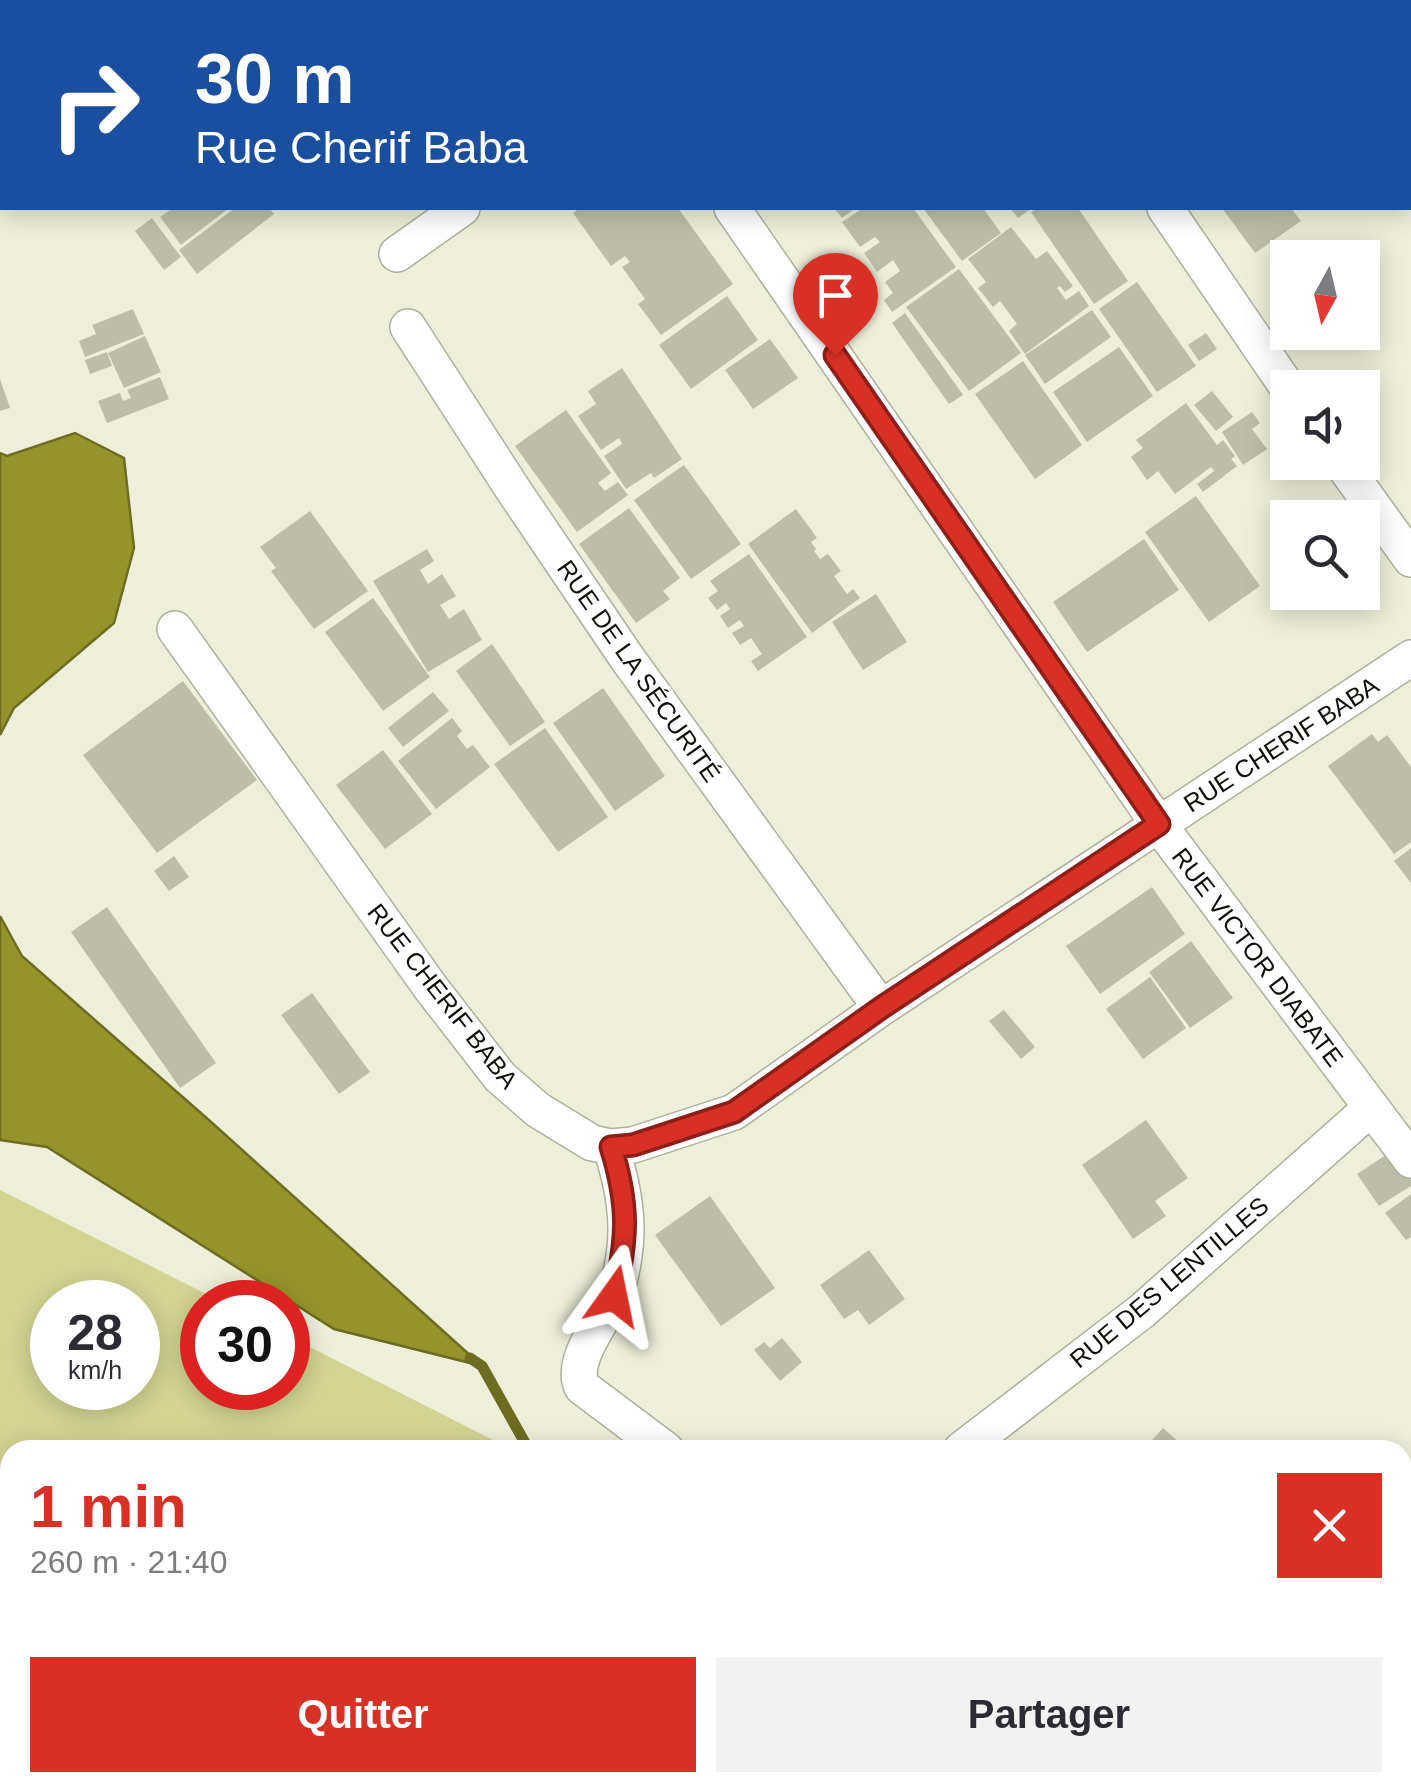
<!DOCTYPE html>
<html lang="fr">
<head>
<meta charset="utf-8">
<style>
  :root { --surface:#fff; --page:#f2f2f3; --text:#2b2b33; --muted:#7c7c81; --accent:#d93025 }
  body { margin:0; font-family:Helvetica,sans-serif; background:var(--page); color:var(--text); height:100vh; display:flex; flex-direction:column; font-size:38px; white-space:nowrap }
  * { box-sizing:border-box; margin:0 }
  p { font-size:32px; color:var(--muted) }
  .icon { flex:none; width:55px; height:55px; fill:none; stroke:currentColor; stroke-width:2; stroke-linecap:round; stroke-linejoin:round }
  .map { position:relative; flex:1; overflow:hidden }
  .details { position:absolute; left:0px; top:1440px; width:1412px; height:352px; display:flex; flex-direction:column; background:var(--surface); border-radius:30px 30px 0 0; box-shadow:0 5px 25px #0003 }
  .details>* { flex:none }
  .banner { position:absolute; left:0px; top:0px; width:1412px; height:210px; box-shadow:0 5px 25px #0003; background:#1a4fa0; color:#fff; overflow:hidden }
  .needle { width:65px; rotate:188deg }
  .controls { position:absolute; left:1270px; top:240px; display:grid; gap:20px }
  .controls a { display:grid; place-items:center; width:110px; height:110px; border-radius:0px; background:var(--surface); box-shadow:0 5px 25px #0003; font-size:50px }
  .speed { position:absolute; left:30px; top:1280px; display:flex; gap:20px; font-size:50px; font-weight:700; text-align:center }
  .speed>* { display:grid; place-content:center; width:130px; height:130px; border-radius:50%; background:var(--surface); box-shadow:0 5px 25px #0003; line-height:1 }
  .speed small { font-size:25px; font-weight:400 }
  .speed .limit { border:15px solid #d22; background:#fff; color:#111 }
  .pin { position:absolute; display:grid; place-items:center; width:85px; height:85px; color:#fff; margin:-102px -42px; border-radius:50% 50% 50% 0; rotate:-45deg; box-shadow:0 0 10px #0007 }
  .pin .icon { rotate:45deg }
  .me { position:absolute; width:110px; margin:-55px; rotate:12deg; stroke-linejoin:round; filter:drop-shadow(0 0 8px #0008) }
  .turn { display:flex; align-items:center; gap:35px; height:210px; padding:0 30px; font-size:45px }
  .turn .icon { width:130px; height:130px; stroke-width:2.5 }
  .turn b { display:block; font-size:70px; line-height:85px }
  .round { display:grid; place-items:center; flex:none; width:105px; height:105px; border-radius:0px; background:var(--page) }
  .headline { display:flex; align-items:center; justify-content:space-between; height:170px; padding:0 30px }
  h1 { font-size:60px; font-weight:700; line-height:75px; color:var(--accent) }
  .button { display:flex; gap:20px; margin-top:auto; padding:20px 30px }
  .button a { flex:1; height:115px; border-radius:0px; background:var(--accent); color:#fff; font-size:40px; font-weight:700; line-height:115px; text-align:center }
  .button a+a { background:var(--page); color:var(--text) }
  .map>svg:first-child { display:block }
  .green { fill:#d3d492; fill-rule:evenodd }
  .water { fill:#95942a; stroke:#6d6c20; stroke-width:2.5 }
  .lines { fill:none; stroke-linecap:round; stroke-linejoin:round }
  .stream { stroke:#6d6c20; stroke-width:11 }
  .building { fill:#bdbeaa }
  .minor-casing { stroke:#afb09c; stroke-width:38 }
  .path { stroke:#909182; stroke-width:6; stroke-dasharray:5 8; stroke-linecap:butt }
  .minor { stroke:#fff; stroke-width:35 }
  .route-casing { stroke:#8d1f18; stroke-width:25 }
  .route { stroke:#d93025; stroke-width:18 }
  .labels { text-anchor:middle; dominant-baseline:central; stroke-width:8; stroke-linejoin:round; paint-order:stroke }
  .street-label { font-size:25px; fill:#0f0f09; stroke:#fff }
</style>
</head>
<body>
<div class="map">
<svg width="1411" height="1791" viewBox="0 0 1411 1791">
  <rect width="100%" height="100%" fill="#eeefda"/>
  <path class="green" d="M0,1190l222,112h-20v86h86v-52l209,106 5,8h-492v332l82,1 -9,8h-83zM52,1302h86v86h-86z
    M376,1783l230,-1v1l-2,8h-202z"/>
  <path class="water" d="M75,433l49,25 10,90 -20,75 -100,85 -14,27v-282l7,3z
    M0,916l22,40 188,165 272,245 -148,-37 -287,-182 -47,-7z"/>
  <g class="lines">
    <path class="stream" d="M470,1358l12,8 47,84
      M1000,1782l22,9
      M719,1791l3,-9"/>
  </g>
  <path class="building" d="M173,208h56l-48,37 -21,-28z
    M235,208h34l5,6 -77,60 -18,-24z
    M580,208h98l55,76 -72,51 -23,-31 7,-5 -23,-32 8,-5 -5,-6 -14,10 -38,-53z
    M834,208h22l-14,10z
    M863,208h50l43,59 -64,45 -8,-12 9,-7 -8,-11 15,-11 -7,-11 -16,12 -13,-19 16,-11 -5,-5 -15,10 -18,-25z
    M923,208h60l18,25 -39,28z
    M1010,208h22l-14,10z
    M1038,208h40l50,73 -34,23 -63,-92z
    M1222,208h69l10,13 -46,32z
    M152,218l29,39 -17,13 -29,-39z
    M1011,227l25,32 11,-8 26,35 -8,6 -5,-6 -3,2 9,12 13,-9 10,15 -64,48 -16,-23 8,-7 -17,-23 -7,6 -15,-19 8,-6 -18,-23z
    M959,269l62,84 -52,38 -63,-84z
    M1137,282l59,84 -39,26 -58,-83z
    M727,296l31,44 -67,49 -32,-44z
    M133,309l11,25 -59,23 -6,-16 17,-7 -4,-9z
    M1092,310l19,27 -66,47 -20,-29z
    M905,313l58,82 -14,9 -57,-81z
    M1206,333l11,16 -18,12 -11,-16z
    M145,336l16,36 -37,16 -16,-35z
    M770,339l28,39 -45,31 -28,-39z
    M1119,347l34,49 -66,46 -34,-50z
    M107,352l5,14 -22,8 -5,-14z
    M1023,361l59,84 -47,34 -60,-85z
    M622,368l60,91 -28,19 -3,-5 -25,16 -22,-33 18,-12 -3,-6 -18,12 -23,-34 18,-12 -8,-13z
    M160,377l9,22 -62,24 -9,-22 22,-8 3,8 8,-3 -4,-8z
    M0,379l10,29 -10,3z
    M1212,391l21,26 -17,14 -22,-26z
    M1186,403l31,42 6,-5 12,16 -4,3 6,7 -34,26 -6,-8 17,-13 -3,-4 -36,27 -17,-23 -11,9 -16,-23 12,-9 -7,-8z
    M566,410l45,63 -13,10 7,8 13,-9 10,13 -51,37 -62,-86z
    M1252,412l8,11 -8,6 15,20 -24,16 -21,-33z
    M684,465l57,79 -50,35 -57,-79z
    M1196,496l64,90 -51,36 -64,-90z
    M629,508l51,70 -17,13 7,8 -34,24 -57,-79z
    M796,509l21,29 -6,4 5,7 -2,2 6,8 8,-5 13,17 -7,5 13,18 6,-5 7,9 -48,35 -64,-89z
    M310,511l58,80 -54,38 -43,-58 5,-3 -16,-21z
    M1144,539l35,51 -92,62 -34,-50z
    M427,549l7,12 -14,9 8,14 14,-10 14,22 -16,9 9,14 15,-10 18,31 -54,32 -55,-91z
    M749,554l58,83 -49,34 -7,-10 11,-7 -11,-16 -11,7 -8,-12 12,-7 -4,-6 -12,8 -8,-12 10,-7 -4,-6 -9,7 -9,-12 10,-7 -8,-10z
    M876,594l31,48 -44,28 -31,-48z
    M373,598l57,79 -47,34 -58,-79z
    M492,644l53,78 -35,24 -54,-75z
    M183,681l74,99 -100,73 -74,-98z
    M603,688l62,88 -50,35 -62,-88z
    M433,692l16,19 -46,36 -15,-19z
    M452,718l10,13 -5,5 10,13 6,-4 17,22 -54,42 -38,-48z
    M545,728l63,89 -50,35 -64,-88z
    M1372,734l6,8 9,-7 24,32v75l-17,12 -66,-88z
    M383,750l49,64 -47,35 -49,-64z
    M1411,848v35l-17,-22z
    M174,856l15,21 -20,14 -15,-20z
    M1152,887l33,47 -85,60 -34,-48z
    M107,907l109,156 -36,25 -109,-156z
    M1191,941l42,57 -43,30 -41,-56z
    M1150,977l36,51 -43,31 -37,-50z
    M312,993l58,79 -31,22 -58,-79z
    M1004,1010l31,37 -14,12 -32,-38z
    M1146,1120l42,58 -33,23 11,15 -33,23 -51,-74z
    M1392,1151l19,29v6l-32,20 -22,-32z
    M1411,1194v43l-5,3 -21,-27z
    M710,1196l65,92 -54,38 -66,-91z
    M869,1250l36,49 -36,26 -11,-15 -14,9 -24,-34z
    M782,1338l20,24 -22,19 -26,-31 10,-8 6,6z
    M1163,1428l25,22h-45z"/>
  <g class="lines">
    <defs>
      <path id="minor" d="M1023,0l1,2
        M151,2l4,-2
        M752,2l4,-2
        M1375,2l4,-2
        M732,208l427,617 252,335
        M1165,208l123,180
        M397,254l65,-46
        M408,327l106,164 113,167 254,350
        M1341,462l70,97
        M175,629l256,359 69,89 38,33 54,33 19,4 22,-2 101,-33 147,-104 530,-350
        M611,1147c11,35 19,72 13,109 -2,14 -6,32 -12,45 -12,24 -42,61 -30,86l84,63
        M961,1450l181,-139 229,-203
        M1402,1520l9,-6"/>
    </defs>
    <use href="#minor" class="minor-casing"/>
    <path class="path" d="M611,1791l2,-9"/>
    <use href="#minor" class="minor"/>
  </g>
  <g class="lines">
    <defs>
      <path id="route" d="M614,1296c14,-57 15,-92 -3,-149l22,-2 101,-33 147,-104 278,-184 -324,-469"/>
    </defs>
    <use href="#route" class="route-casing"/>
    <use href="#route" class="route"/>
  </g>
  <g class="labels">
    <g class="street-label">
      <text transform="translate(639 671) rotate(55)">RUE DE LA SÉCURITÉ</text>
      <text transform="translate(1281 744) rotate(-33)">RUE CHERIF BABA</text>
      <text transform="translate(1258 957) rotate(53)">RUE VICTOR DIABATE</text>
      <text transform="translate(443 996) rotate(52)">RUE CHERIF BABA</text>
      <text transform="translate(1169 1282) rotate(-40)">RUE DES LENTILLES</text>
    </g>
  </g>
</svg>
<div class="controls">
<a><svg class="needle" viewBox="-14 -14 28 28"><path d="M0-13l5 13h-10z" fill="#e53935"/><path d="M0 13l5-13h-10z" fill="#7c7c81"/></svg></a>
<a><svg class="icon" aria-label="sound" viewBox="0 0 24 24"><path d="M4 9h4l5-4v14l-5-4H4zM17 9q2 3 0 6"/></svg></a>
<a><svg class="icon" aria-label="search" viewBox="0 0 24 24"><circle cx="10" cy="10" r="6"/><path d="M15 15l6 6"/></svg></a>
</div>
<div class="speed"><div>28<small>km/h</small></div><div class="limit">30</div></div>
<div class="pin" style="left:835px;top:355px;background:#d93025"><svg class="icon" aria-label="arrive" viewBox="0 0 24 24"><path d="M6 21V4h12l-3 4 3 4H6"/></svg></div>
<svg class="me" style="left:614px;top:1296px" viewBox="-20 -20 40 40"><path d="M0-17L14 15 0 8-14 15z" fill="#d93025" stroke="#fff" stroke-width="4"/></svg>
<div class="banner">
<div class="turn"><svg class="icon" aria-label="right" viewBox="0 0 24 24"><path d="M7 20v-9h11M14 6l5 5-5 5"/></svg><div><b>30 m</b>Rue Cherif Baba</div></div>
</div>
<section class="details">
<div class="headline"><div><h1>1 min</h1><p>260 m · 21:40</p></div><a class="round" style="background:#d93025;color:#fff"><svg class="icon" aria-label="close" viewBox="0 0 24 24"><path d="M6 6l12 12M18 6L6 18"/></svg></a></div>
<div class="button"><a>Quitter</a><a>Partager</a></div>
</section>
</div>
</body>
</html>
